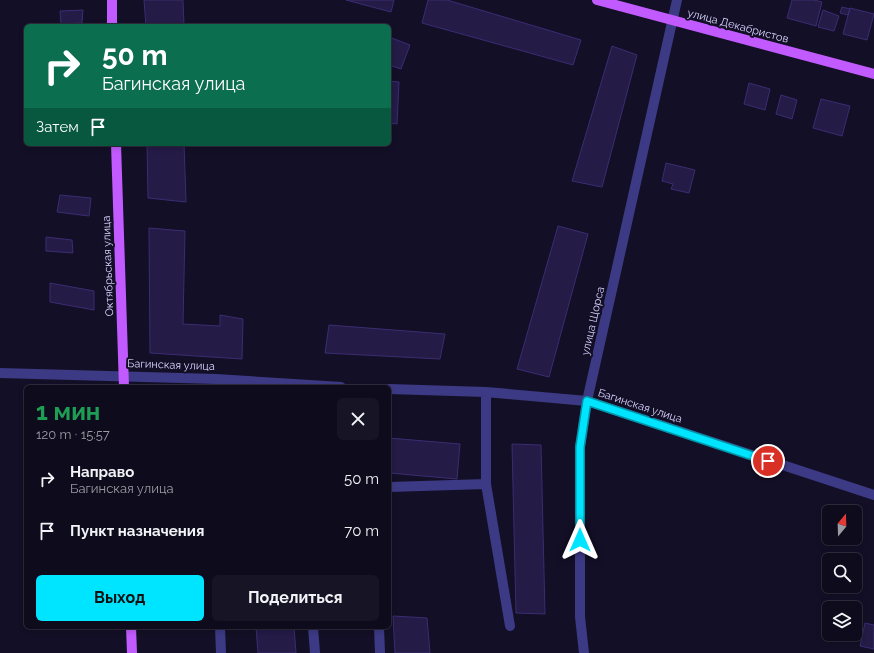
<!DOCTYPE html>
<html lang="ru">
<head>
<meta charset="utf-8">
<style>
  :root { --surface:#0e0b1c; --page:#171425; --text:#f1f3f6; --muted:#9b9ba3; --line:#2e2b3b; --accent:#00e5ff }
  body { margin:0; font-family:Raleway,sans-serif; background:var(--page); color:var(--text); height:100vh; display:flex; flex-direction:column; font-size:15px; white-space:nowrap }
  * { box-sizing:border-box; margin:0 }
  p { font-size:13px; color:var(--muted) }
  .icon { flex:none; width:22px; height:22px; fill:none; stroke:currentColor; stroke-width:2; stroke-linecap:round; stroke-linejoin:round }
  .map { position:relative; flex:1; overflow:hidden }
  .drawer { position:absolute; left:24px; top:385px; width:367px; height:244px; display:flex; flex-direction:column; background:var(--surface); border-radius:6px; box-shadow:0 2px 6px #0003,0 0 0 1px var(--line) }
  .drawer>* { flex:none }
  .guide { position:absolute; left:24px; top:24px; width:367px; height:122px; border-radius:6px; box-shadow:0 2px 6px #0003,0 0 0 1px var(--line); background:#0b6e4f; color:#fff; overflow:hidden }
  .needle { width:26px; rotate:19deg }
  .controls { position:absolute; left:822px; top:505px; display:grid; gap:8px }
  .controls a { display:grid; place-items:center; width:40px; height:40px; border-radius:6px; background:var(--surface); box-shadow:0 2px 6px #0003,0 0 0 1px var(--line); font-size:20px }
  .pin { position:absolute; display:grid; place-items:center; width:34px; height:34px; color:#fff; margin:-17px; border:2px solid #fff; border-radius:50%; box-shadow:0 1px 4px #0007 }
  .me { position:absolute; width:44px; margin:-22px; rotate:0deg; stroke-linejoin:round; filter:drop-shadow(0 0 3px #0008) }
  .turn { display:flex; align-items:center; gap:14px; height:84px; padding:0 12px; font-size:18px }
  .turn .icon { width:52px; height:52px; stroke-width:2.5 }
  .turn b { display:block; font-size:28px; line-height:34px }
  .then { display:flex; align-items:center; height:38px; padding:0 12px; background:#0003; gap:8px; font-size:15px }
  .round { display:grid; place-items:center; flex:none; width:42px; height:42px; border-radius:6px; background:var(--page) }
  .headline { display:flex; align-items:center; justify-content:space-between; height:68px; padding:0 12px }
  h1 { font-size:24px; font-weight:700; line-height:30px; color:#1e9e55 }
  .button { display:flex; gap:8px; margin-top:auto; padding:8px 12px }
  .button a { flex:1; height:46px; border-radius:6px; background:var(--accent); color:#111; font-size:16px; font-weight:700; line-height:46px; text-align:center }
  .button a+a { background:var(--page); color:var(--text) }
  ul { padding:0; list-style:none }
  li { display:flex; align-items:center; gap:12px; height:52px; padding:0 12px }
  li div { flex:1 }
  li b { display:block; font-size:15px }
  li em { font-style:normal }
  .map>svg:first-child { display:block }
  .building { fill:#241b47; stroke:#3b2d73 }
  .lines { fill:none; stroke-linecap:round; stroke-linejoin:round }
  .minor { stroke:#3d3a85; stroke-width:10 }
  .major { stroke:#c25bff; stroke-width:10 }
  .route-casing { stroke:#0095a6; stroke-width:10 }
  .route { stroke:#00e5ff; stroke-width:7 }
  .labels { text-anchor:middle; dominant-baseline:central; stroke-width:4; stroke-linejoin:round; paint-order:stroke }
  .street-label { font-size:11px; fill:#d9d4ff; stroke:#130f26 }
</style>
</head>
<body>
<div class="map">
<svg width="874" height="653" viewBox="0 0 874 653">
  <rect width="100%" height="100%" fill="#130f26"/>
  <path class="building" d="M144,0h39l1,26h-38z
    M346,0h48l-3,12z
    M428,0h19l134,40 -8,25 -151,-42z
    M792,0h22l8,2 -6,24 -29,-8z
    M842,7l8,2 -2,6 -8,-2z
    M850,8l24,6 -7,26 -24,-6z
    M83,10l-1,13 -21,1 -1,-13z
    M823,10l16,6 -5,15 -16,-4z
    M389,37l21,8 -9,24 -12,-4z
    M612,46l25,9 -35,132 -30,-6z
    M389,81l10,1 -2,42 -8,-1z
    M749,83l21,6 -5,21 -21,-6z
    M781,95l16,5 -5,19 -16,-5z
    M821,99l29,7 -8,30 -29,-8z
    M147,144h37l2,58 -38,-4z
    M666,163l29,7 -6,23 -18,-4 2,-5 -11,-3z
    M60,195l31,3 -2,18 -32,-4z
    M558,226l30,8 -39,143 -32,-8z
    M149,228l36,3 -2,93 37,2v-11l23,4 -1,40 -92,-6z
    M46,237l26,3 1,13 -27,-2z
    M50,283l44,8v19l-44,-8z
    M329,325l116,9 -5,25 -115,-6z
    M389,438l71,6 -3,35 -68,-6z
    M512,444l29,1 4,169 -29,-1z
    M393,616l34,2 3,35h-35z
    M865,623l9,2v24l-14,-3z
    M256,627h38l2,26h-38z"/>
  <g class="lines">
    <path class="minor" d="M0,373l216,6 125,8
      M389,389l97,3 101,9 287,94
      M486,392v92l24,142
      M389,487l97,-3
      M220,627l1,26
      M313,627l2,26
      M379,627l1,26
      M584,653l-4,-36v-170l7,-46 90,-401"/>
    <path class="major" d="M112,0v26
      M597,0l277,74
      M116,144l8,243
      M131,627l1,26"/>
  </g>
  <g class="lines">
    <defs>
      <path id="route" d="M580,540v-93l7,-46 181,60"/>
    </defs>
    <use href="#route" class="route-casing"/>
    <use href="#route" class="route"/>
  </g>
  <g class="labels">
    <g class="street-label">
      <text transform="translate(738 26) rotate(15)">улица Декабристов</text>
      <text transform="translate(108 266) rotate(-92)">Октябрьская улица</text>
      <text transform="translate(593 321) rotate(-77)">улица Щорса</text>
      <text transform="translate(171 365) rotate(2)">Багинская улица</text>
      <text transform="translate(640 406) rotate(18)">Багинская улица</text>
    </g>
  </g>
</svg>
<div class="controls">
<a><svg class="needle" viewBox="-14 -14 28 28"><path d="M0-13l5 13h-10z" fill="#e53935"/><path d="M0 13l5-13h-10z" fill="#9b9ba3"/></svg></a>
<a><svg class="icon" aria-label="search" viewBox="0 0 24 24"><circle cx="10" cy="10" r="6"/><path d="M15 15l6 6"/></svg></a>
<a><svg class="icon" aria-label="layers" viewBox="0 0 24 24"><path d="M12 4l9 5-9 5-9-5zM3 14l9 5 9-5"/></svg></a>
</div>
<div class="pin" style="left:768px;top:461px;background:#d93025"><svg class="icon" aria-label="arrive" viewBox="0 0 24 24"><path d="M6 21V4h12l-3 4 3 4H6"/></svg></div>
<svg class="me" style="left:580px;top:540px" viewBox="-20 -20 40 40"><path d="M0-17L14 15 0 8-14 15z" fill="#00e5ff" stroke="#fff" stroke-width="4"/></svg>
<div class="guide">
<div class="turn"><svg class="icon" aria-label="right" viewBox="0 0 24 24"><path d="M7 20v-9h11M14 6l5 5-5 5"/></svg><div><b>50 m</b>Багинская улица</div></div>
<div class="then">Затем<svg class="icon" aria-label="arrive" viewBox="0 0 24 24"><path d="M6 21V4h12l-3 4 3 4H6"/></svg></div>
</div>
<section class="drawer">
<div class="headline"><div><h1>1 мин</h1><p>120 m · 15:57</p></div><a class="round"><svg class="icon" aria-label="close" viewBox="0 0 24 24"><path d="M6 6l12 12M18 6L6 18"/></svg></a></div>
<ul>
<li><svg class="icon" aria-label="right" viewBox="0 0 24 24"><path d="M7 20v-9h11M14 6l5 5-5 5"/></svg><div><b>Направо</b><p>Багинская улица</p></div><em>50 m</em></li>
<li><svg class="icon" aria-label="arrive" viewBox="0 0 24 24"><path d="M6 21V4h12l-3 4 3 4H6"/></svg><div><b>Пункт назначения</b></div><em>70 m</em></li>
</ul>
<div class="button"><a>Выход</a><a>Поделиться</a></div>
</section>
</div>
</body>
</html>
